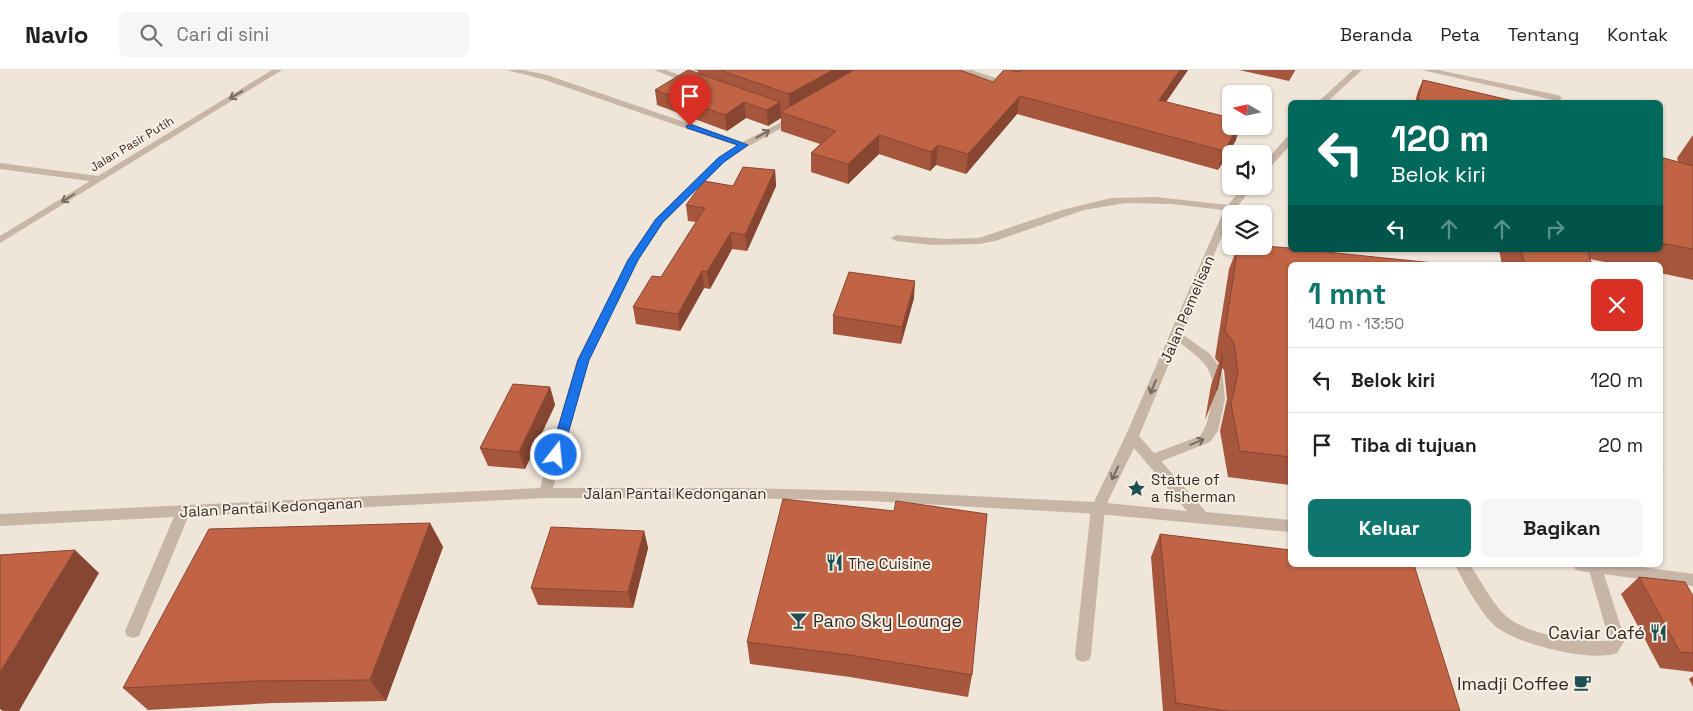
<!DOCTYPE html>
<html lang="id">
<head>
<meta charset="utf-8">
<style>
  :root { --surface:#fff; --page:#f6f6f6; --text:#202124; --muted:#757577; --line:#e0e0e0; --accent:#0f766e }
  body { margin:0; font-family:"Space Grotesk",sans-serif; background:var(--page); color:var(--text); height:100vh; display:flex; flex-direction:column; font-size:19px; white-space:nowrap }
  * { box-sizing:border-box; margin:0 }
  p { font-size:16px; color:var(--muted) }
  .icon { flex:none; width:28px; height:28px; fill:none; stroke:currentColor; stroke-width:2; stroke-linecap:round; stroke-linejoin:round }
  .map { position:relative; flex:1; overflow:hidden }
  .panel { position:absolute; left:1288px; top:192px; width:375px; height:305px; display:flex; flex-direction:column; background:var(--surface); border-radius:8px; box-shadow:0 1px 4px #0004 }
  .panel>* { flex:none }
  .banner { position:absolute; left:1288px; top:30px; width:375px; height:152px; border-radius:8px; box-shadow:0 1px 4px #0004; background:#00695c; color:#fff; overflow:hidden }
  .needle { width:32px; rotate:279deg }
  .fabs { position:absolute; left:1222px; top:15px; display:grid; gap:10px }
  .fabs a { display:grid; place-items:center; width:50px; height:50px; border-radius:8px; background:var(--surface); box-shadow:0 1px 4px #0004; font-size:25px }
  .pin { position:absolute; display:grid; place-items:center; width:42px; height:42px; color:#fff; margin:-51px -21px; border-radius:50% 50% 50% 0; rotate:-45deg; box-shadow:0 0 5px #0007 }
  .pin .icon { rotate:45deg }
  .me { position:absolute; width:55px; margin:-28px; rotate:16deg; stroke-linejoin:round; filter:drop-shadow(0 0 4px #0008) }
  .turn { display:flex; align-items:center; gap:18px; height:105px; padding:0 20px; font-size:22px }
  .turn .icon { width:65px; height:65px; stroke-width:2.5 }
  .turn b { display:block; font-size:35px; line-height:42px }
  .lanes { display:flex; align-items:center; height:48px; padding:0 20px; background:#0003; justify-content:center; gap:25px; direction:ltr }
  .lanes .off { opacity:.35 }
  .round { display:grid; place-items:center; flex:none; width:52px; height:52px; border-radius:8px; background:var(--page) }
  .head { display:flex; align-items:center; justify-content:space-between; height:85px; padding:0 20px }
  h1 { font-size:30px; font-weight:800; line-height:38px; color:var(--accent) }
  .primary-button { display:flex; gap:10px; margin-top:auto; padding:10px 20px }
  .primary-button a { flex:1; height:58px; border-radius:8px; background:var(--accent); color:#fff; font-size:20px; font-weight:800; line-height:58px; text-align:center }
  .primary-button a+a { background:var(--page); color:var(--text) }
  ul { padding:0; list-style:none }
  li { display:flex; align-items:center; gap:15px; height:65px; padding:0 20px; border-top:1px solid var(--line) }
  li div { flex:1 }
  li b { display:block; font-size:19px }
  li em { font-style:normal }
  header { display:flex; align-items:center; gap:30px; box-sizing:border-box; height:70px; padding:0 25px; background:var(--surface); border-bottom:1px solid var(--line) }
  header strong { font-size:24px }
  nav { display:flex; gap:28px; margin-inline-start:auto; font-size:18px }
  .search { width:350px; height:45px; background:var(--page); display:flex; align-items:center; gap:12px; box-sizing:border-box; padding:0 18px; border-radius:8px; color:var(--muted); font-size:19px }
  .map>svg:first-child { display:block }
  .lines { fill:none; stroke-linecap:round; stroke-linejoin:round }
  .lane { fill:#c7b5a6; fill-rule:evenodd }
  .street { fill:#c7b5a6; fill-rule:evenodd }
  .wall { fill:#a6563c }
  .shaded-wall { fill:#874631 }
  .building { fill:#c16446; stroke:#874631 }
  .oneway { stroke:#766960 }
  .route { fill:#1a73e8; stroke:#114b97 }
  .labels { text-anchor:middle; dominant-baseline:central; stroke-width:4; stroke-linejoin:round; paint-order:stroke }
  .far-street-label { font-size:12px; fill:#342b26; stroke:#f8efe5 }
  .street-label { font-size:15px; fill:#342b26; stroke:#f8efe5 }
  .poi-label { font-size:15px; fill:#342b26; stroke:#f8efe5; text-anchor:start }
  .near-poi-label { font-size:18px; fill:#342b26; stroke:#f8efe5; text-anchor:end }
</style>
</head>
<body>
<header>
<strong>Navio</strong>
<div class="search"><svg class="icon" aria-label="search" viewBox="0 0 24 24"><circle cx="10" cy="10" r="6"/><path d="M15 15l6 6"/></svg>Cari di sini</div>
<nav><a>Beranda</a><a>Peta</a><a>Tentang</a><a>Kontak</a></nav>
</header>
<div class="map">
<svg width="1693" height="641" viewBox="0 0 1693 641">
  <rect width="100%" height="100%" fill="#f0e5d9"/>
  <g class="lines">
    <path class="lane" d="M654,0h12l31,12 -7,2z
      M960,0h12l44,15 -7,2z
      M1176,260l33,23 13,17 3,29 -7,32 -8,11 -58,23 -5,-1 -2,-4 2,-4 53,-20c6,-8 8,-17 10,-26 11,-42 -9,-51 -38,-73l-2,-3z
      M1098,432l5,2 2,4 -14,147 -2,5 -6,2 -6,-2 -2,-5 16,-147 2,-4z
      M184,434l5,2 2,4 -50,121 -2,5 -6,2 -6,-2 -2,-5 52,-121 2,-4z
      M1455,495h15c12,17 21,37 36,51 23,20 71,25 101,25l2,-2 -21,-72 1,-2h12l24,75 -8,13c-26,10 -101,-9 -122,-27 -15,-14 -31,-43 -40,-61z"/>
    <path class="street" d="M272,0h10l-282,173v-7l90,-55 -90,-12v-6l98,13z
      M507,0h16l24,5 196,67 50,-26 3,-1 4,3 -53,29 -23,15 -61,61 -25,37 -49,100 -36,128h181l137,3 223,11 31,-65 99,-227 -53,-6 -45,-1 -42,7 -89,31 -16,3 -47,1 -36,-4 -5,-3 5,-3 48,4 35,-1 83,-28 49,-12 45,-1 72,8 16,-19h10l-23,28 -92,222 67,76 84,8v12l-192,-18 -227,-13 -137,-3h-189l-545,28v-12l540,-26 37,-128 51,-100 27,-41 63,-61 19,-12 -195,-67zM1134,378l53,63 -80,-8z
      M1353,0h9l-35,32h-9z
      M1422,0h16l120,25 4,3 -4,3z
      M1290,66v9l-23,26 -3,1v-9l23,-26z
      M1573,495h55l65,9v12l-113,-15 -5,-2z"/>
  </g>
  <path class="wall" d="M693,0h267l33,12 11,-12h184l-22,32 70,38 -18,30 -201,-56 -51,60 -30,-9 -6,6 -51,-17 -31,30 -37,-12v-19l9,-9 -39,-13v-13l-13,8 -22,-8 -19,13 -70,-26 -2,-15 43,-17v-2z
    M1239,0h56l-6,11z
    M1423,10l95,22h-103l3,-11z
    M1693,65v145l-33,-7v-8h-40l-30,-6 2,6h-90l-3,-15h161v-93l18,5 -1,-4z
    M775,100l1,16 -29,65 -15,-2 -22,40 -6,-1 -24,43 -44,-7 -3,-17 28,-30 35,-55 -8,-1 -2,-16z
    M1238,176h26l26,19v220l-62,-8 -8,-46 7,-32 -3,-29 -2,-2 -5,22 -12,30 6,-35 8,-22 -4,-5 14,-89z
    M914,228l-13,46 -68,-10v-18z
    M550,317l5,18 -30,64 -37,-3 -8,-18z
    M894,441l78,164 -4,22 -118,-20 -100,-13 -3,-22z
    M430,453l13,24 -57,154 -112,2 -126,7 -25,-22z
    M644,461l4,17 -15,60 -95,-3 -7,-17z
    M1160,464l300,177h-297l-12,-154z
    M1639,507l54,19v76l-33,-4 -39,-74z
    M1693,606v11l-4,-8z"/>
  <path class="shaded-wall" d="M833,0h37l-80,43 -1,-19z
    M1180,0h8l-34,49 5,-19z
    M1294,0h1l-6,11z
    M1020,26l-3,18 -51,60 2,-20z
    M744,32l2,16 -19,13 -2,-16z
    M780,32l1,16 -13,8 -1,-16z
    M1239,56h1l-4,14 -18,30 6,-19z
    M879,65v19l-31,30v-20z
    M938,75l-2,20 -6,6 1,-19z
    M775,100l1,16 -29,65 -2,-16z
    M731,162l1,17 -22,40 -3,-17z
    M702,201l2,17 -24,43 -2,-17z
    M915,211l-1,17 -13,46 1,-17z
    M550,317l5,18 -30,64 -6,-17z
    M430,453l13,24 -57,154 -16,-21z
    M644,461l4,17 -15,60 -5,-16z
    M75,480l24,23 -80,138h-16l-3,-2v-37z"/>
  <path class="building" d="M688,0h1l91,32 -13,8 -23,-8 -19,13 -70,-25z
    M720,0h113l-44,24z
    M854,0h106l33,12 11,-12h6l7,2 7,-2h156l-21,30 72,18v8h8l-15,25 -204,-55 -52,58 -30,-9 -7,7 -52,-17 -31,29 -37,-11 25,-22 -56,-19z
    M1423,10l95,22h-95l-5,-1z
    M1660,87l33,9v83l-33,-6z
    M743,97l32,3 -30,65 -14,-3 -24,40 -5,-1 -24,43 -45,-7 19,-31 9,1 44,-69 -19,-3 18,-24 29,5z
    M1238,176h26l26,2v2h17l146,15h-163v192l-50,-6 -9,-47 7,-31 -4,-30 -9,-12z
    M1521,180h66l5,15h-67z
    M849,202l66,9 -13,46 -69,-11z
    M1222,285v11l-5,24z
    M513,314l37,3 -31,65 -39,-4z
    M1660,393l3,8h-3z
    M783,429l111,12 2,-10 91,13 -15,161 -122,-20 -103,-13z
    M430,453l-60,157 -116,1 -131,7 86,-159z
    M551,457l93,4 -16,61 -97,-4z
    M1160,464l130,16v15h124l46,146h-233l-51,-8z
    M75,480l-75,122v-117z
    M1639,507l46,5 8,14v57l-13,-1z"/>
  <defs><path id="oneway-shaft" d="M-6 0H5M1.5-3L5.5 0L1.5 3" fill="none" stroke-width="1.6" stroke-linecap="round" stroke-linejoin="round" transform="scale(1.25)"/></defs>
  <g class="oneway">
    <use href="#oneway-shaft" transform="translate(236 25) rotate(149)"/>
    <use href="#oneway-shaft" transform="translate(763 64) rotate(-29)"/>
    <use href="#oneway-shaft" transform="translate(68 128) rotate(148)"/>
    <use href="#oneway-shaft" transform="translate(1153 317) rotate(113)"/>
    <use href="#oneway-shaft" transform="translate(1197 372) rotate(-22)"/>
    <use href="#oneway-shaft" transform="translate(1115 403) rotate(116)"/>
  </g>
  <path class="route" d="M690,54l58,21 -24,17 -61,60 -25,38 -49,100 -27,95 -2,3h-9l-1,-3 28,-95 50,-100 28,-41 62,-61 20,-13 -51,-17 -1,-2z"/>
  <defs>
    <symbol id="sight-bare" viewBox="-9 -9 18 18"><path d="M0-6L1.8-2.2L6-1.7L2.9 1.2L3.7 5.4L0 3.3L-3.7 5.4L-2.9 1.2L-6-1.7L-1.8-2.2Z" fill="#1e4f53" stroke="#f8efe5" stroke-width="2.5" paint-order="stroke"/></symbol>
    <symbol id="restaurant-bare" viewBox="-9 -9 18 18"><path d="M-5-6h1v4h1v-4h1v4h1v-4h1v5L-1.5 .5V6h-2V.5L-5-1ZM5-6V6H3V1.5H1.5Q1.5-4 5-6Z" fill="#1e4f53" stroke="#f8efe5" stroke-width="2.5" paint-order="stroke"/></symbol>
    <symbol id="bar-bare" viewBox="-9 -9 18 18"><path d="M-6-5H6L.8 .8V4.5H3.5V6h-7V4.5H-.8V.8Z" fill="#1e4f53" stroke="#f8efe5" stroke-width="2.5" paint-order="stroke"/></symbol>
    <symbol id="cafe-bare" viewBox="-9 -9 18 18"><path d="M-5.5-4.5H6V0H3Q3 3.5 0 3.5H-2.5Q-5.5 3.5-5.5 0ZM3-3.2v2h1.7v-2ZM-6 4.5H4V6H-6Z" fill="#1e4f53" stroke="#f8efe5" stroke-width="2.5" paint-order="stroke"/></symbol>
  </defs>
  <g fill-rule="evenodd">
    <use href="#sight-bare" x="1124" y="406" width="25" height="25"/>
    <use href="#restaurant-bare" x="822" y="480" width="25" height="25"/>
    <use href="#bar-bare" x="786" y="538" width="25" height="25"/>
    <use href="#restaurant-bare" x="1646" y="550" width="25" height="25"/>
    <use href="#cafe-bare" x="1570" y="600" width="25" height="25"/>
  </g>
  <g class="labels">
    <g class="far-street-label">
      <text transform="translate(132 74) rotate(-31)">Jalan Pasir Putih</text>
    </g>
    <g class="street-label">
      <text transform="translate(1187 239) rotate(-67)">Jalan Pemelisan</text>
      <text x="675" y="423">Jalan Pantai Kedonganan</text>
      <text transform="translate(271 437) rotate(-3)">Jalan Pantai Kedonganan</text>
    </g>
    <g class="poi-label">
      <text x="1151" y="409">Statue of<tspan x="1151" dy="17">a fisherman</tspan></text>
      <text x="848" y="493">The Cuisine</text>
    </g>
    <g class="near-poi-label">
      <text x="813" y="550" text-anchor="start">Pano Sky Lounge</text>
      <text x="1645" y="562">Caviar Café</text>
      <text x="1569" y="613">Imadji Coffee</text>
    </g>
  </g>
</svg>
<div class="fabs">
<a><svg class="needle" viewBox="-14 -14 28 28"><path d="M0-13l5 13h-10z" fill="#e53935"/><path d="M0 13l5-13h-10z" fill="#757577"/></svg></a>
<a><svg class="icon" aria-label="sound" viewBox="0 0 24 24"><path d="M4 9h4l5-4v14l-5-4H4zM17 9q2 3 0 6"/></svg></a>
<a><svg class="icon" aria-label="layers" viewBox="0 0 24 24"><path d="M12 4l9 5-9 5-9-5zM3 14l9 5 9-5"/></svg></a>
</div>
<div class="pin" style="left:690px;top:56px;background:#d93025"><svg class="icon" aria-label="arrive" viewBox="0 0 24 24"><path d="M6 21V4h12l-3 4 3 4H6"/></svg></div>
<svg class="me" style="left:556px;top:385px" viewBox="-20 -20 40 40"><circle r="17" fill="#1a73e8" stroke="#fff" stroke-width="3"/><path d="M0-11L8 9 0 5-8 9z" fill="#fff"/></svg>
<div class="banner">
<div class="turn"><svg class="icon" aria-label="left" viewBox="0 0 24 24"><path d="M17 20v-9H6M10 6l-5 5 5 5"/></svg><div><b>120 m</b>Belok kiri</div></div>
<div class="lanes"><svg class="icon" aria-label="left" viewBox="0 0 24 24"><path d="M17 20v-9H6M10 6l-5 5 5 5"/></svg><svg class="icon off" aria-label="ahead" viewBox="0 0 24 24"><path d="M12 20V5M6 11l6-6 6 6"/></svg><svg class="icon off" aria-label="ahead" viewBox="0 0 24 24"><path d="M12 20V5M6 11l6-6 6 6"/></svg><svg class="icon off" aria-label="right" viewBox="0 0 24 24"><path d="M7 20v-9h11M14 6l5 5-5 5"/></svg></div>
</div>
<section class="panel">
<div class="head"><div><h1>1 mnt</h1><p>140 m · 13:50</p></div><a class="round" style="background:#d93025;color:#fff"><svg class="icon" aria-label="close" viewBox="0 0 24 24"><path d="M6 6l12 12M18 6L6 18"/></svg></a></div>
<ul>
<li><svg class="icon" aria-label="left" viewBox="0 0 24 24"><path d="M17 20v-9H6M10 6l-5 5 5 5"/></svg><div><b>Belok kiri</b></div><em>120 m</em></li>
<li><svg class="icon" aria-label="arrive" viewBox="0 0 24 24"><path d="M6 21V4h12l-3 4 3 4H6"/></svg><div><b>Tiba di tujuan</b></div><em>20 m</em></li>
</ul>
<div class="primary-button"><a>Keluar</a><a>Bagikan</a></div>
</section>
</div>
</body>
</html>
